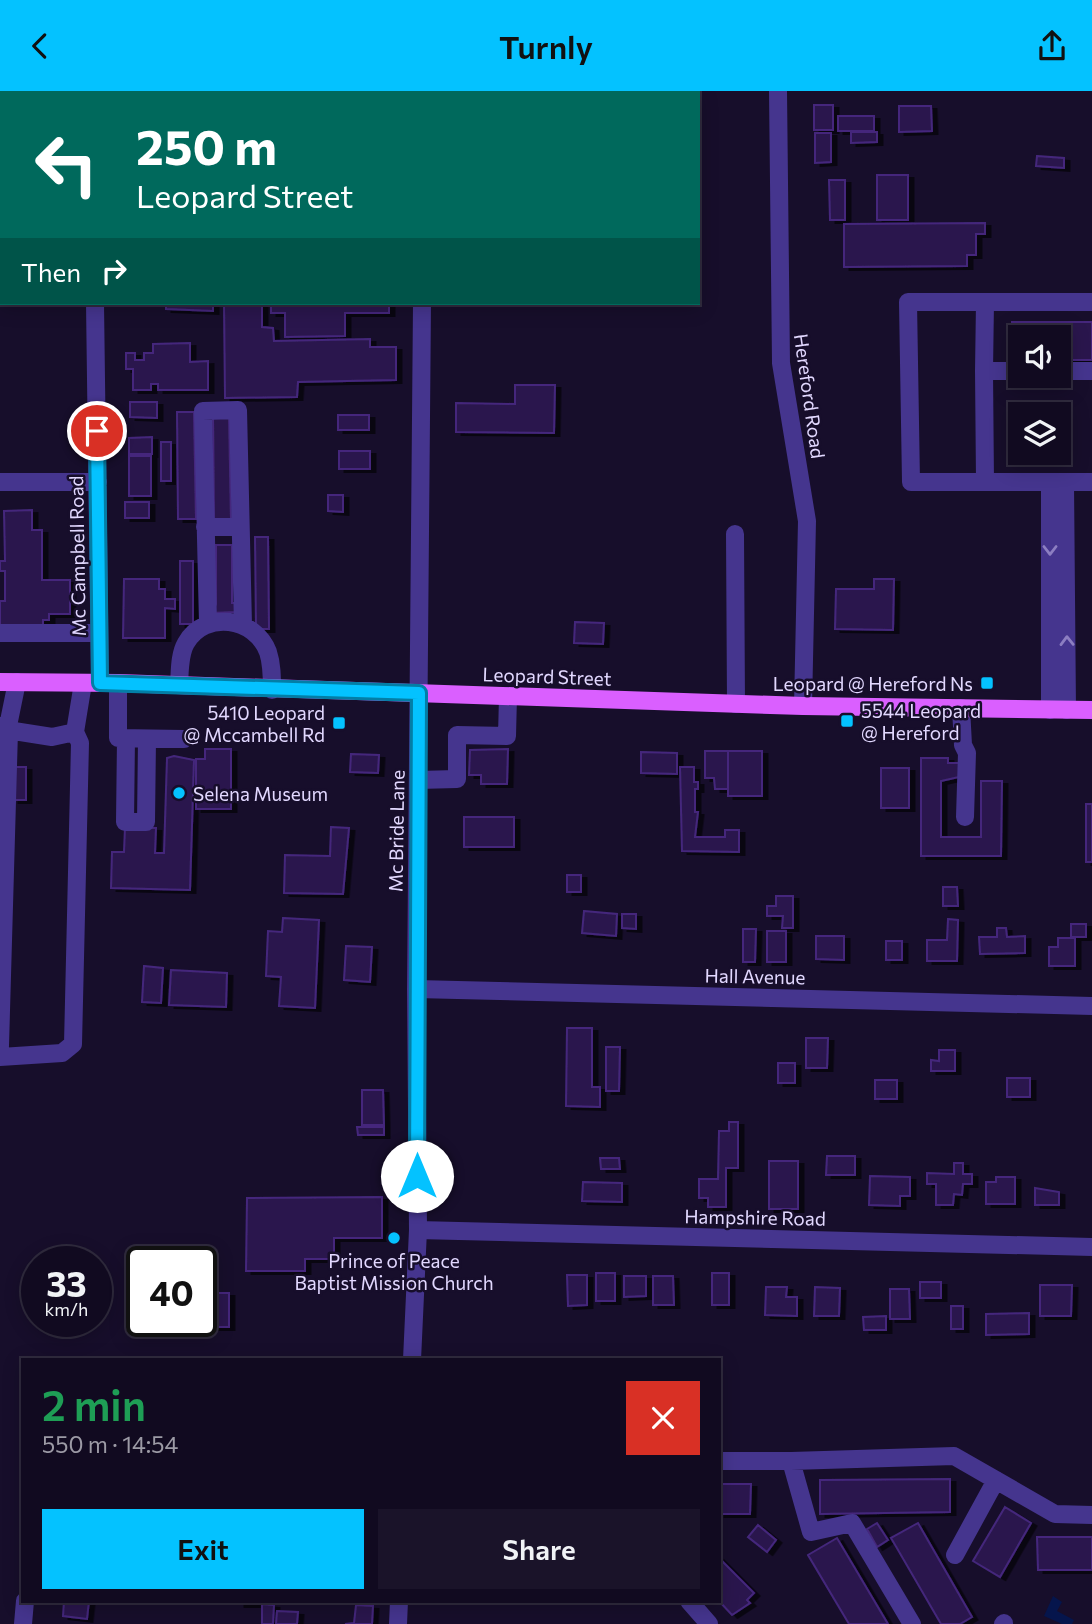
<!DOCTYPE html>
<html lang="en">
<head>
<meta charset="utf-8">
<style>
  :root { --surface:#110a20; --page:#1a1329; --text:#f1f3f6; --muted:#9c9aa5; --line:#302b3e; --accent:#04c2ff }
  body { margin:0; font-family:Commissioner,sans-serif; background:var(--page); color:var(--text); height:100vh; display:flex; flex-direction:column; font-size:26px; white-space:nowrap }
  * { box-sizing:border-box; margin:0 }
  p { font-size:23px; color:var(--muted) }
  .icon { flex:none; width:38px; height:38px; fill:none; stroke:currentColor; stroke-width:2; stroke-linecap:round; stroke-linejoin:round }
  .map { position:relative; flex:1; overflow:hidden }
  .panel { position:absolute; left:21px; top:1267px; width:700px; height:245px; display:flex; flex-direction:column; background:var(--surface); border-radius:0px; box-shadow:0 4px 18px #0003,0 0 0 2px var(--line) }
  .panel>* { flex:none }
  .guide { position:absolute; left:0px; top:0px; width:700px; height:214px; box-shadow:0 4px 18px #0003,0 0 0 2px var(--line); background:#00695c; color:#fff; overflow:hidden }
  .buttons { position:absolute; left:1008px; top:234px; display:grid; gap:14px }
  .buttons a { display:grid; place-items:center; width:63px; height:63px; border-radius:0px; background:var(--surface); box-shadow:0 4px 18px #0003,0 0 0 2px var(--line); font-size:35px }
  .speed { position:absolute; left:21px; top:1155px; display:flex; gap:14px; font-size:35px; font-weight:700; text-align:center }
  .speed>* { display:grid; place-content:center; width:91px; height:91px; border-radius:50%; background:var(--surface); box-shadow:0 4px 18px #0003,0 0 0 2px var(--line); line-height:1 }
  .speed small { font-size:18px; font-weight:400 }
  .speed .limit { border:4px solid #111; border-radius:10px; background:#fff; color:#111 }
  .pin { position:absolute; display:grid; place-items:center; width:60px; height:60px; color:#fff; margin:-30px; border:4px solid #fff; border-radius:50%; box-shadow:0 2px 7px #0007 }
  .me { position:absolute; width:77px; margin:-38px; rotate:0deg; stroke-linejoin:round; filter:drop-shadow(0 0 5px #0008) }
  .turn { display:flex; align-items:center; gap:24px; height:147px; padding:0 21px; font-size:32px }
  .turn .icon { width:91px; height:91px; stroke-width:2.5 }
  .turn b { display:block; font-size:49px; line-height:60px }
  .then { display:flex; align-items:center; height:66px; padding:0 21px; background:#0003; gap:14px; font-size:26px }
  .round { display:grid; place-items:center; flex:none; width:74px; height:74px; border-radius:0px; background:var(--page) }
  .summary { display:flex; align-items:center; justify-content:space-between; height:119px; padding:0 21px }
  h1 { font-size:42px; font-weight:600; line-height:52px; color:#1e9e55 }
  .primary-button { display:flex; gap:14px; margin-top:auto; padding:14px 21px }
  .primary-button a { flex:1; height:80px; border-radius:0px; background:var(--accent); color:#111; font-size:28px; font-weight:600; line-height:80px; text-align:center }
  .primary-button a+a { background:var(--page); color:var(--text) }
  header { display:flex; justify-content:space-between; align-items:center; height:91px; padding:0 21px; background:var(--accent); color:#111; font-size:32px; font-weight:600 }
  .map>svg:first-child { display:block }
  .water { fill:#05154c }
  .building { fill:#2b184e; stroke:#44287c; stroke-width:2; filter:url(#shadow) }
  .lines { fill:none; stroke-linecap:round; stroke-linejoin:round }
  .minor { stroke:#45358e; stroke-width:18 }
  .major { stroke:#da5fff; stroke-width:18 }
  .oneway { stroke:#8c7ec1 }
  .route-casing { stroke:#037ea6; stroke-width:18 }
  .route { stroke:#04c2ff; stroke-width:12 }
  .poi-dot { fill:#04c2ff; stroke:#170e2b; stroke-width:2.5 }
  .labels { text-anchor:middle; dominant-baseline:central; stroke-width:5; stroke-linejoin:round; paint-order:stroke }
  .street-label { font-size:19px; fill:#e2d8ff; stroke:#170e2b }
  .poi-label { font-size:19px; fill:#e2d8ff; stroke:#170e2b; text-anchor:end }
</style>
</head>
<body>
<header><svg class="icon" aria-label="back" viewBox="0 0 24 24"><path d="M15 5l-7 7 7 7"/></svg>Turnly<svg class="icon" aria-label="share" viewBox="0 0 24 24"><path d="M12 15V3M7 8l5-5 5 5M5 13v7h14v-7"/></svg></header>
<div class="map">
<svg width="1092" height="1533" viewBox="0 0 1092 1533">
  <defs>
    <filter id="shadow"><feDropShadow dx="5.5" dy="3" stdDeviation="0" flood-color="#0009"/></filter>
  </defs>
  <rect width="100%" height="100%" fill="#170e2b"/>
  <path class="water" d="M1053,1505l9,6 -5,9 17,9 -2,4h-10l-18,-8z"/>
  <path class="building" d="M0,0h38v2h-36l-2,34z
    M814,14h19v25h-19z
    M899,15h32l1,25 -33,1z
    M838,25h36v15h-36z
    M851,41h26v10l-26,1z
    M815,42h16v29l-16,1z
    M1037,65l27,2v10l-28,-2z
    M877,84h31v45h-31z
    M829,89h16v40h-15z
    M985,132v11h-9v21h-9v11l-123,1v-43z
    M166,212h47v8l-47,-2z
    M224,212h38v24l11,1 1,13 96,-2v8h26v33l-98,2 -1,15 -72,1z
    M271,212h118v10h-44v23l-60,1v-24h-14z
    M1012,231h80v38h-33v-22h-39v23h-9z
    M190,252v19l18,-1v29h-50v-6h-7v6h-18v-21h-7v-16h9v7h9v-7h9v-9z
    M515,294h40l-1,48 -98,-1v-29l59,1z
    M130,311h27v16l-27,-1z
    M177,321h17l2,107h-18z
    M229,323l2,106h-17l-1,-105z
    M338,324h31v15h-31z
    M152,346v17h-23v-16z
    M161,351h10v39h-10z
    M339,360h31v18h-31z
    M129,365h22v40h-22z
    M328,404h15v17l-15,-1z
    M125,411h24v16h-24z
    M32,419v20h10v50h28v34h-21v6h-6v10h-43v-29h5v-30h-5v-10h5l-1,-50z
    M255,446h13l1,92h-13z
    M216,454h16v58h4v9l-24,1 4,-9z
    M180,470h13v63h-13z
    M124,488h35v10h6v10h10v10l-10,-1v30h-42z
    M874,488h20l-1,51 -58,-1 1,-40h38z
    M575,531l29,1 -1,21 -29,-1z
    M205,658h26v60h-35v-50h9z
    M508,658l-1,35h-26v-9h-12l1,-25z
    M705,660h23v38h-13l-1,-11h-9z
    M728,660h34v45h-34z
    M641,661l36,1v21l-36,-1z
    M351,663l28,1 -1,18 -28,-1z
    M174,665l20,4 -4,130 -79,-2 1,-36h12l1,-25 31,1 -1,25h9l3,-95z
    M921,667h27v5h11v14l-18,4v56h40v-56h21l-1,75h-80z
    M13,676h13v33h-13z
    M680,676h14v15h4v7h-3v23h3l-3,25h30v-7h14v22l-57,-1z
    M881,677h28v40h-28z
    M1086,713h6v58h-6z
    M464,726h50v30h-50z
    M331,736l18,1 -6,66 -59,-1 1,-38 45,1z
    M567,784h14v17h-14z
    M943,796h14l1,19h-15z
    M776,805h17v32h-11l1,-12h-16v-10h9z
    M584,820l33,3 -1,22 -34,-3z
    M622,823h14v15l-14,-1z
    M283,827l36,2 -4,88 -36,-2 2,-29 -15,-1 2,-45 14,1z
    M948,828l10,1 -1,41h-30v-21h20z
    M1071,833h15v13h-15z
    M997,837h9l1,9 18,-1v17l-45,1 -1,-17h18z
    M743,838h13l-1,33h-12z
    M767,840h19v31h-19z
    M816,845h28v24l-28,-1z
    M1058,847h17v28h-26v-19h9z
    M886,850h16v19h-16z
    M346,855l26,1 -2,35 -26,-2z
    M144,875l19,2 -2,35 -19,-1z
    M171,879l56,3 -1,34 -57,-2z
    M567,937h25v59h8v20l-34,-1z
    M806,947h22l-1,30h-21z
    M606,956h14l-1,44h-13z
    M939,959h16v21h-24v-11l8,1z
    M778,972h17v20h-17z
    M1007,987h23v19h-23z
    M875,989h22v19h-22z
    M362,999h21l1,35h-22z
    M729,1031h9v46h-12v39h-18v-9h-9v-19h19l1,-48h10z
    M357,1036h27v8h-26z
    M827,1065h28v19h-29z
    M600,1067h19l1,11h-19z
    M769,1070h29v48h-29z
    M954,1072h9v11h9v10h-9l-1,11 -8,-1 -1,11h-17v-21h-9v-11l27,1z
    M870,1085l40,1v19h-10v10l-31,-1z
    M996,1086h19v27h-29v-22h10z
    M583,1091l39,1v19l-40,-1z
    M1035,1097l24,4v13h-24z
    M382,1106v41h-48v21h-29v12h-59l1,-73z
    M596,1182h19v28h-19z
    M712,1182h17v32h-17z
    M567,1184h20v30l-19,1z
    M624,1185h22v20l-22,1z
    M653,1185h20l1,29h-21z
    M920,1191h21v16h-21z
    M1040,1194h32l-1,31h-31z
    M766,1196h21l-1,10h11v19l-32,-1z
    M815,1196l25,1 -1,28h-25z
    M890,1198h19l1,30h-20z
    M205,1202h24v34h-24z
    M951,1215h12v23h-12z
    M1029,1222v21l-43,1v-21z
    M886,1225v14h-22l-1,-13z
    M950,1388v33l-130,2v-34z
    M719,1393h32l-1,30h-31z
    M1005,1416l26,16 -31,54 -27,-16z
    M877,1432l11,17 -11,7 -10,-18z
    M918,1432l54,94 -12,7h-19l-50,-86z
    M758,1434l18,15 -9,12 -19,-15z
    M1037,1446h55v33h-54z
    M837,1447l51,86h-39l-41,-69z
    M719,1467l35,35 -7,7 3,3 -18,12 -13,-14z
    M64,1510h25l-2,18 -24,-3z
    M239,1510h18v3h-18z
    M262,1513l12,1 -1,19h-11z
    M356,1514l17,1 -1,18h-27l9,-1z
    M277,1520l21,1 -1,12h-21z"/>
  <g class="lines">
    <path class="minor" d="M93,0v2
      M778,0l3,272 26,158 -4,185
      M424,2l1,-2
      M1092,211h-184l3,180h181
      M95,212l5,380
      M984,280l1,-69
      M1059,280h33
      M0,391h98
      M985,391l-1,-111h36
      M1065,391l2,228
      M205,436h35
      M735,443l1,170
      M208,532l-5,-212 35,-1 5,215
      M0,542h99
      M118,592v55l66,1
      M179,594c1,-13 0,-30 7,-42 19,-33 69,-26 82,9 4,12 4,25 4,38
      M961,617l2,37 4,8 -2,64
      M1050,619v-228
      M0,638l9,-8 8,-39
      M1,638l51,8 23,-5 8,-49
      M126,647l-1,84h21l1,-83
      M418,689l39,-1v-44l50,1 1,-40
      M416,898l676,17
      M0,955l9,-315
      M0,966l62,-4 11,-9 7,-301 -5,-11
      M418,1139l674,17
      M412,1269l6,-130 -2,-241 6,-686
      M719,1370h72
      M955,1464l41,-75
      M689,1510l20,23
      M23,1533l2,-23
      M398,1533l1,-23
      M912,1533l-60,-101 -41,9 -20,-71 163,-5 101,58 37,1
      M1003,1533l1,-1"/>
    <path class="major" d="M0,591l118,1 685,23 289,4"/>
  </g>
  <defs><path id="oneway-chevron" d="M-2-3.5L2.5 0L-2 3.5" fill="none" stroke-width="1.6" stroke-linecap="round" stroke-linejoin="round" transform="scale(1.75)"/></defs>
  <g class="oneway">
    <use href="#oneway-chevron" transform="translate(1050 459) rotate(90)"/>
    <use href="#oneway-chevron" transform="translate(1067 550) rotate(-91)"/>
  </g>
  <g class="lines">
    <defs>
      <path id="route" d="M97,340l3,252 319,10 -2,483"/>
    </defs>
    <use href="#route" class="route-casing"/>
    <use href="#route" class="route"/>
  </g>
  <g class="poi-dot">
    <rect x="980" y="585" width="14" height="14" rx="3.5"/>
    <rect x="840" y="623" width="14" height="14" rx="3.5"/>
    <rect x="332" y="625" width="14" height="14" rx="3.5"/>
    <circle cx="179" cy="702" r="7"/>
    <circle cx="394" cy="1147" r="7"/>
  </g>
  <g class="labels">
    <g class="street-label">
      <text transform="translate(810 305) rotate(82)">Hereford Road</text>
      <text transform="translate(77 465) rotate(-91)">Mc Campbell Road</text>
      <text transform="translate(547 585) rotate(2)">Leopard Street</text>
      <text transform="translate(396 740) rotate(-89)">Mc Bride Lane</text>
      <text transform="translate(755 885) rotate(1)">Hall Avenue</text>
      <text transform="translate(755 1126) rotate(1)">Hampshire Road</text>
    </g>
    <g class="poi-label">
      <text x="973" y="592">Leopard @ Hereford Ns</text>
      <text x="861" y="619" text-anchor="start">5544 Leopard<tspan x="861" dy="22">@ Hereford</tspan></text>
      <text x="325" y="621">5410 Leopard<tspan x="325" dy="22">@ Mccambell Rd</tspan></text>
      <text x="193" y="702" text-anchor="start">Selena Museum</text>
      <text x="394" y="1169" text-anchor="middle">Prince of Peace<tspan x="394" dy="22">Baptist Mission Church</tspan></text>
    </g>
  </g>
</svg>
<div class="buttons">
<a><svg class="icon" aria-label="sound" viewBox="0 0 24 24"><path d="M4 9h4l5-4v14l-5-4H4zM17 9q2 3 0 6"/></svg></a>
<a><svg class="icon" aria-label="layers" viewBox="0 0 24 24"><path d="M12 4l9 5-9 5-9-5zM3 14l9 5 9-5"/></svg></a>
</div>
<div class="speed"><div>33<small>km/h</small></div><div class="limit">40</div></div>
<div class="pin" style="left:97px;top:340px;background:#d93025"><svg class="icon" aria-label="arrive" viewBox="0 0 24 24"><path d="M6 21V4h12l-3 4 3 4H6"/></svg></div>
<svg class="me" style="left:417px;top:1085px" viewBox="-20 -20 40 40"><circle r="19" fill="#fff"/><path d="M0-13L10 11 0 6-10 11z" fill="#04c2ff"/></svg>
<div class="guide">
<div class="turn"><svg class="icon" aria-label="left" viewBox="0 0 24 24"><path d="M17 20v-9H6M10 6l-5 5 5 5"/></svg><div><b>250 m</b>Leopard Street</div></div>
<div class="then">Then<svg class="icon" aria-label="right" viewBox="0 0 24 24"><path d="M7 20v-9h11M14 6l5 5-5 5"/></svg></div>
</div>
<section class="panel">
<div class="summary"><div><h1>2 min</h1><p>550 m · 14:54</p></div><a class="round" style="background:#d93025;color:#fff"><svg class="icon" aria-label="close" viewBox="0 0 24 24"><path d="M6 6l12 12M18 6L6 18"/></svg></a></div>
<div class="primary-button"><a>Exit</a><a>Share</a></div>
</section>
</div>
</body>
</html>
